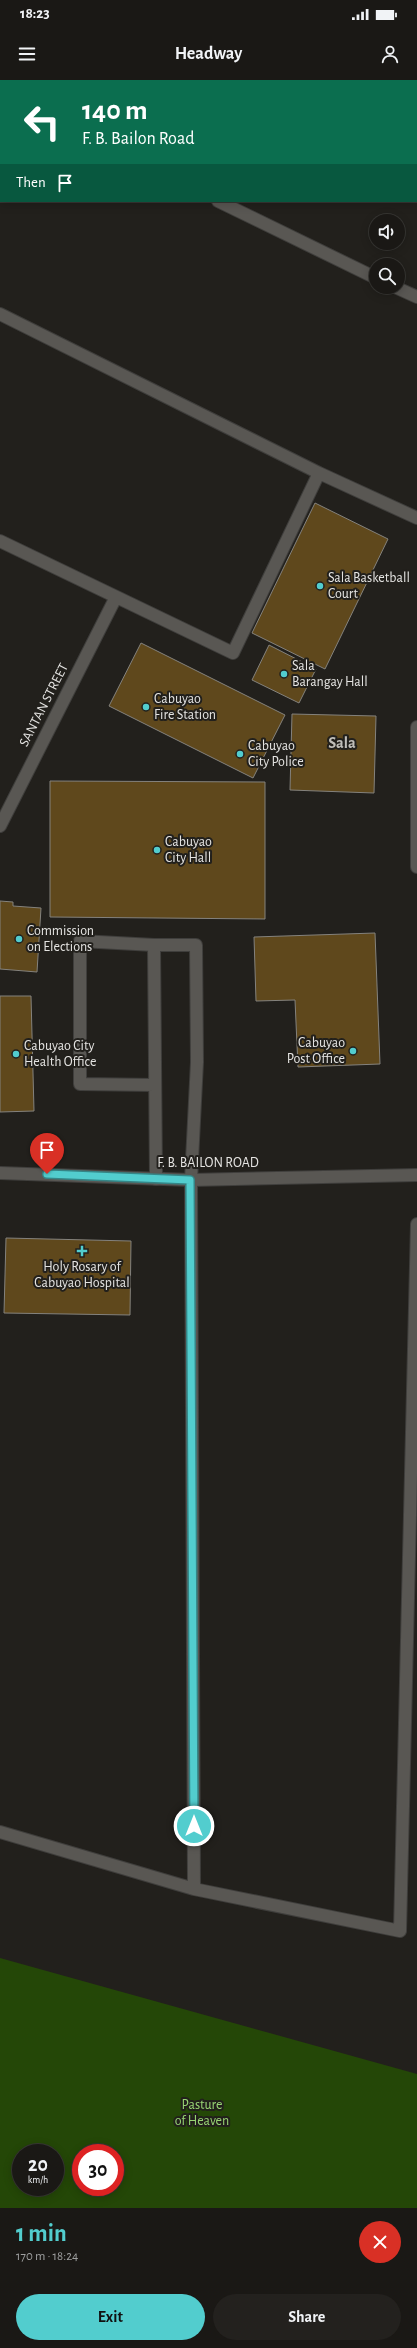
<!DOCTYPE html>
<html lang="en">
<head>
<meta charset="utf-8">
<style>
  :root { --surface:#1a1815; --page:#23211e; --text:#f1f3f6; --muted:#9fa0a0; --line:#383734; --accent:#52cdce }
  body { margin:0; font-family:"Alegreya Sans",sans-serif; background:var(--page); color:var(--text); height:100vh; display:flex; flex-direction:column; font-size:15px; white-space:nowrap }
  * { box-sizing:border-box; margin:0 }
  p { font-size:13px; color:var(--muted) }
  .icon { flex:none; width:22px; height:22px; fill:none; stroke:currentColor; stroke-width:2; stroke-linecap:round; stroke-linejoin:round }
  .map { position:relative; height:2128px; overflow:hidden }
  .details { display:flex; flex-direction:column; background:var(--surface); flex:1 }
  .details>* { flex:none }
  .guide { position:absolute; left:0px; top:0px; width:417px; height:122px; box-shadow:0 2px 10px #0003,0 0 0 1px var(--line); background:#0b6e4f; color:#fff; overflow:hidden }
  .buttons { position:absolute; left:369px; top:134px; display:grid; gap:8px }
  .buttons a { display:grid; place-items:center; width:36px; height:36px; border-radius:50%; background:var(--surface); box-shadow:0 2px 10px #0003,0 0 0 1px var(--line); font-size:20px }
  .speed { position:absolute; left:12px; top:2064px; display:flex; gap:8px; font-size:20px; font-weight:700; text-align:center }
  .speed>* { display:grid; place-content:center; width:52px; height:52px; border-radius:50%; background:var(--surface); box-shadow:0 2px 10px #0003,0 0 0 1px var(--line); line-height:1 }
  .speed small { font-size:10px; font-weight:400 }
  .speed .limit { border:6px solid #d22; background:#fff; color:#111 }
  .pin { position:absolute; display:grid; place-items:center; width:34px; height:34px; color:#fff; margin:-41px -17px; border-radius:50% 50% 50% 0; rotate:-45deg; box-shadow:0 0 4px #0007 }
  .pin .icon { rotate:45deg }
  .me { position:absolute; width:44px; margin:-22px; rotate:0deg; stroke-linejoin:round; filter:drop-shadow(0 0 3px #0008) }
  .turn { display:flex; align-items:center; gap:14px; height:84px; padding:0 16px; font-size:18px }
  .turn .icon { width:52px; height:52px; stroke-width:2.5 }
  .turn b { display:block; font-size:28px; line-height:34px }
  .then { display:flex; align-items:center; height:38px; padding:0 16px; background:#0003; gap:8px; font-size:15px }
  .round { display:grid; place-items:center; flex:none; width:42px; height:42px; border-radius:21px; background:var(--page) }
  .summary { display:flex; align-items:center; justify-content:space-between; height:68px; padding:0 16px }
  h1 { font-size:24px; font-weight:600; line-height:30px; color:var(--accent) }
  .action { display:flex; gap:8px; margin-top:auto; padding:8px 16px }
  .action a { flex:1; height:46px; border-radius:24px; background:var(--accent); color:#111; font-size:16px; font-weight:600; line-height:46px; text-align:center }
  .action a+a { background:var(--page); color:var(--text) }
  .status { display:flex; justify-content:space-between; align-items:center; height:28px; padding:0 20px; background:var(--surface); direction:ltr }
  .status svg { height:11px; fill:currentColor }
  header { display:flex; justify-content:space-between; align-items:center; height:52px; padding:0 16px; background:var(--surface); font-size:18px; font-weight:600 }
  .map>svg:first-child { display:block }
  .green { fill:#244707; fill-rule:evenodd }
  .building { fill:#5f481c; stroke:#84827d }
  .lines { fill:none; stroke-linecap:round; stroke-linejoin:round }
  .lane-casing { stroke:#3f3e3c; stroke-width:14 }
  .street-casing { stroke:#3f3e3c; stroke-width:14 }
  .secondary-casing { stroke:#3f3e3c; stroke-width:14 }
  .lane { stroke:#595753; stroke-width:12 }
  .street { stroke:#595753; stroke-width:12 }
  .secondary { stroke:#595753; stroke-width:12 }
  .route-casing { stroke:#358586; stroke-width:10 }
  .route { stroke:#52cdce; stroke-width:7 }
  .poi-dot { fill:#52cdce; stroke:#22201c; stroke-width:1.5 }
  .labels { text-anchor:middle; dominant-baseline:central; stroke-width:4; stroke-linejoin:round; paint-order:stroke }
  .poi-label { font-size:14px; fill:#e5e4e2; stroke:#22201c; text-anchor:start }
  .street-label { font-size:14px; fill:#e5e4e2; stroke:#22201c }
  .park-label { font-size:14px; fill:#98d574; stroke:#22201c }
  .quarter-label { font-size:16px; font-weight:bold; fill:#c0beb9; stroke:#22201c }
</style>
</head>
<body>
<div class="status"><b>18:23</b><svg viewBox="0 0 49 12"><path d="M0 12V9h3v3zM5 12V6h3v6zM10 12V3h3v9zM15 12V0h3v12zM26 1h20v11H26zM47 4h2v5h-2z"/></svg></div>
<header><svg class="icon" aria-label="menu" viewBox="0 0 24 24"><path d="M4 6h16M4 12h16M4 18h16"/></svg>Headway<svg class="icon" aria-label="person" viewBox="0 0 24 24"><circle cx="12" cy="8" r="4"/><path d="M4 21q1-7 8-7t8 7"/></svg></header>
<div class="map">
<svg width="417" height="2128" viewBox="0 0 417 2128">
  <rect width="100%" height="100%" fill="#22201c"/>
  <path class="green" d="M0,1878l417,116v134h-417zM21,2073h34v34h-34zM81,2073h34v34h-34z"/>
  <path class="building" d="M315,423l73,36 -63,130 -73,-36z
    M141,563l144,72 -32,63 -144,-72z
    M269,565l47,24 -17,34 -47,-23z
    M292,634l84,2 -2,77 -84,-3z
    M50,701l215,1v137l-215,-2z
    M0,821l13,1v4l28,2 -4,64 -37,-3z
    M375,853l5,131 -82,3 -3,-67 -39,1 -2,-64z
    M0,916h31l3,115 -34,1z
    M6,1158l125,3 -1,74 -126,-2z"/>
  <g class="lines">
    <defs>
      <path id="lane" d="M154,865l2,234
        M155,1005l-75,-1v-143l74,4h42l1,117 -6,118"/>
      <path id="street" d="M395,0l1,1
        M50,1l1,-1
        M416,18l1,1
        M0,115l1,-2
        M218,121l158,77
        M395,207l22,10
        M0,234l319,159 98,45
        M0,461l233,112 86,-180
        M417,647v140
        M0,746l116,-229
        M191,1100l3,709
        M0,1752l194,57 206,42 17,-707"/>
      <path id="secondary" d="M0,1093l191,7 226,-5"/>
    </defs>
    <use href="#lane" class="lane-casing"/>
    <use href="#street" class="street-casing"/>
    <use href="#secondary" class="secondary-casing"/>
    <use href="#lane" class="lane"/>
    <use href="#street" class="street"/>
    <use href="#secondary" class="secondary"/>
  </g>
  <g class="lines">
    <defs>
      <path id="route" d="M47,1094l143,6 4,646"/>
    </defs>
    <use href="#route" class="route-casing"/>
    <use href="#route" class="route"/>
  </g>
  <g class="poi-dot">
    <circle cx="320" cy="506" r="4"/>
    <circle cx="284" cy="594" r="4"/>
    <circle cx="146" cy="627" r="4"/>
    <circle cx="240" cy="674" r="4"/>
    <circle cx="157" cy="770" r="4"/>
    <circle cx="19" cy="859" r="4"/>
    <circle cx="353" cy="971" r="4"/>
    <circle cx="16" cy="974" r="4"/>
    <path d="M80 1165h4v4h4v4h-4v4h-4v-4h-4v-4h4z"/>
  </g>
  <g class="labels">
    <g class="poi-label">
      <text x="328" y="498">Sala Basketball<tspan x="328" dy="16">Court</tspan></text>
      <text x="292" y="586">Sala<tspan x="292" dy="16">Barangay Hall</tspan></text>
      <text x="154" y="619">Cabuyao<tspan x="154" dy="16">Fire Station</tspan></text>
      <text x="248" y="666">Cabuyao<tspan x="248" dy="16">City Police</tspan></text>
      <text x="165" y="762">Cabuyao<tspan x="165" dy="16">City Hall</tspan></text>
      <text x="27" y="851">Commission<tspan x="27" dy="16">on Elections</tspan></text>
      <text x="345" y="963" text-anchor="end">Cabuyao<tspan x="345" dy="16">Post Office</tspan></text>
      <text x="24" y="966">Cabuyao City<tspan x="24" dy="16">Health Office</tspan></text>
      <text x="82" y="1187" text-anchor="middle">Holy Rosary of<tspan x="82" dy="16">Cabuyao Hospital</tspan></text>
    </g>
    <g class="street-label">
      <text transform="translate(44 625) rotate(-63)">SANTAN STREET</text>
      <text x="208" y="1083">F. B. BAILON ROAD</text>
    </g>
    <g class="park-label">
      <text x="202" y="2025">Pasture<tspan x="202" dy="16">of Heaven</tspan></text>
    </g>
    <g class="quarter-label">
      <text x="342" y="663">Sala</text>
    </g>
  </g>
</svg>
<div class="buttons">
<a><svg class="icon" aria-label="sound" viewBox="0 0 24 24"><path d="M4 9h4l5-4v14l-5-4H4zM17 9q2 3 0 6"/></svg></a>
<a><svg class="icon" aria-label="search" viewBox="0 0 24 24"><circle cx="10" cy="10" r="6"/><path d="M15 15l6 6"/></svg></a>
</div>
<div class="speed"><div>20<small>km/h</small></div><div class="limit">30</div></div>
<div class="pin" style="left:47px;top:1094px;background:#d93025"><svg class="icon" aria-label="arrive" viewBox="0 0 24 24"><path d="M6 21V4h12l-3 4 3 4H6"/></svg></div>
<svg class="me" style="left:194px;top:1746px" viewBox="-20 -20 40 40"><circle r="17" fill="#52cdce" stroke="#fff" stroke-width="3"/><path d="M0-11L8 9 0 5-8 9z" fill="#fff"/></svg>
<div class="guide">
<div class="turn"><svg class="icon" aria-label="left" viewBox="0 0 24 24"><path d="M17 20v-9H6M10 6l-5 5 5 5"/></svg><div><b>140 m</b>F. B. Bailon Road</div></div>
<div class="then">Then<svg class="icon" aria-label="arrive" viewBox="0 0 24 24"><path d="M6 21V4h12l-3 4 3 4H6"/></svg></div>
</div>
</div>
<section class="details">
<div class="summary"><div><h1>1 min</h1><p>170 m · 18:24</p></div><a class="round" style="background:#d93025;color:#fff"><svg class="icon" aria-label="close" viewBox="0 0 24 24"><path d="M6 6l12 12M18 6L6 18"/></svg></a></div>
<div class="action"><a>Exit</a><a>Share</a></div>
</section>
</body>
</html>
